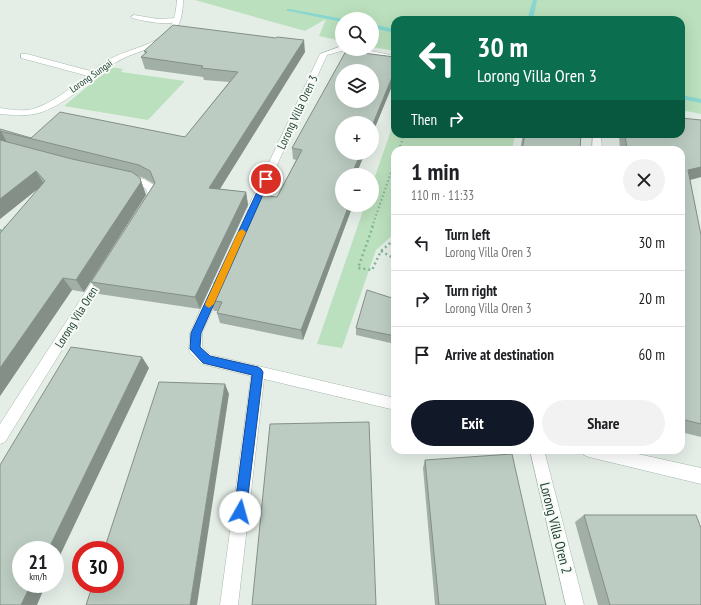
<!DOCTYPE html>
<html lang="en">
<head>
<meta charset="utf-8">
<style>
  :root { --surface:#fff; --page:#f2f2f2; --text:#202124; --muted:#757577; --line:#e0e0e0; --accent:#111827 }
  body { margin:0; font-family:"PT Sans Narrow",sans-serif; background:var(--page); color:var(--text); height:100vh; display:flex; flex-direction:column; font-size:15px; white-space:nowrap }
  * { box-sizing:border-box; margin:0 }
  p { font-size:13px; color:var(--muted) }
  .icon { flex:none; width:22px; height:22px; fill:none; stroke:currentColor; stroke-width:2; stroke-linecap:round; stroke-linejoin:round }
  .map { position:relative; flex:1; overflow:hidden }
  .side { position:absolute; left:391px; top:146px; width:294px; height:308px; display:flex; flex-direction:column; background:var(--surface); border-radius:12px; box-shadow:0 4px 16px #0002 }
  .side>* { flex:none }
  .hud { position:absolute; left:391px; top:16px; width:294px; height:122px; border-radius:12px; box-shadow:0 4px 16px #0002; background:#0b6e4f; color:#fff; overflow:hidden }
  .controls { position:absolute; left:335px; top:12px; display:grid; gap:8px }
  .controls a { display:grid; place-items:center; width:44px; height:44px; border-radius:50%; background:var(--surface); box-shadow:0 4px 16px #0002; font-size:20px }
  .speed { position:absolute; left:12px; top:541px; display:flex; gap:8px; font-size:20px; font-weight:700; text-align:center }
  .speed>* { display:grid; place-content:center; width:52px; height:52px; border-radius:50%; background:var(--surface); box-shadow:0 4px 16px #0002; line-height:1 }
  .speed small { font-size:10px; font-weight:400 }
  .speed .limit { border:6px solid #d22; background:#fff; color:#111 }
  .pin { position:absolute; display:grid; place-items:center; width:34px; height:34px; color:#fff; margin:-17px; border:2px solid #fff; border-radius:50%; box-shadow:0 1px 4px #0007 }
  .me { position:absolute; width:44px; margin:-22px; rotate:7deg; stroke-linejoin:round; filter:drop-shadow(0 0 3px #0008) }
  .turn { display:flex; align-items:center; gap:14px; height:84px; padding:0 20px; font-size:18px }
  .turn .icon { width:52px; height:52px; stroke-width:2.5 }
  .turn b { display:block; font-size:28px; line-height:34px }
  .then { display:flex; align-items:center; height:38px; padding:0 20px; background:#0003; gap:8px; font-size:15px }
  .round { display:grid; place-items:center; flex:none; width:42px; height:42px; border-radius:21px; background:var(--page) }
  .head { display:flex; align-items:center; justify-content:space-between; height:68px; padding:0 20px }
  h1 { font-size:24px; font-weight:600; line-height:30px }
  .primary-button { display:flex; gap:8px; margin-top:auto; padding:8px 20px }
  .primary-button a { flex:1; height:46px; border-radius:24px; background:var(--accent); color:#fff; font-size:16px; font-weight:600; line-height:46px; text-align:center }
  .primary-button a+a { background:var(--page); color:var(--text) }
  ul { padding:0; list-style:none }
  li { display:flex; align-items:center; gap:12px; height:56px; padding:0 20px; border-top:1px solid var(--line) }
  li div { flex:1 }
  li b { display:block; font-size:15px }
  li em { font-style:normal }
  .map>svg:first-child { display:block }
  .green { fill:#bbe0bd }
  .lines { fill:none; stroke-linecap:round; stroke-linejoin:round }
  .stream { fill:#89d6d0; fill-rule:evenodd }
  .service-casing { stroke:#a6b7ad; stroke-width:1 }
  .minor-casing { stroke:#a6b7ad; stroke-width:1 }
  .path-far1 { stroke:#82b498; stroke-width:2; stroke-dasharray:1.5 2.5; stroke-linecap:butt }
  .path { stroke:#82b498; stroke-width:2.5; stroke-dasharray:2 3; stroke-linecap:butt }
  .service { fill:#fff; fill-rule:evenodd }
  .minor { fill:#fff; fill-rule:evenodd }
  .wall { fill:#a2afa7 }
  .shaded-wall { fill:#848f88 }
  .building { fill:#bcccc2; stroke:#848f88; fill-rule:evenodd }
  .route { fill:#1a73e8; stroke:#114b97 }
  .slow { fill:#f59e0b }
  .labels { text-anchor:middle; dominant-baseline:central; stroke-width:4; stroke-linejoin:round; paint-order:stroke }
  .far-street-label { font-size:10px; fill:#224131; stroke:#f5faf6 }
  .street-label { font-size:12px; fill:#224131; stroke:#f5faf6 }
  .near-street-label { font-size:14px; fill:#224131; stroke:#f5faf6 }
</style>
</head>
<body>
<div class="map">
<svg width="701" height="605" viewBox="0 0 701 605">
  <rect width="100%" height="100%" fill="#e4eee7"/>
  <path class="green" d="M195,0h506v114l-20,-4v-90h-286v31l-23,-4v-28h-30v22l-23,-5 7,-17 -21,12z
    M111,67l12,2 -2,3 64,9 -37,39 -84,-14z
    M395,119v15h120l-3,16h-117v83l-19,17 -34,98 -25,-4 48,-139h7v-20z"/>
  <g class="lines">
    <path class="stream" d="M533,0h4l-4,20h-6z
      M287,9h2l55,10h-2v3l-53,-11h-2z
      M372,24l23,5v4l-23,-5z
      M681,95l20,4v4l-20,-4z"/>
    <defs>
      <path id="service" d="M134,15l24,4 19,-1 3,2c-9,7 -37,1 -48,-2l-1,-1z
        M21,54h6l67,18 1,2 -4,2h-3l-67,-18z"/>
      <path id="minor" d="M177,0h6c0,12 -2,25 -11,34 -12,13 -30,16 -46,23 -31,14 -52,44 -84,55 -14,5 -28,3 -42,2v-6c12,2 25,4 36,0 29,-10 50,-36 76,-50 19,-10 43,-12 57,-29 6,-8 7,-19 8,-29z
        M342,46v3l3,1 -18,5 -70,154 -1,2h-8l-1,-2 73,-155z
        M348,49h14l33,7v4l-43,-9z
        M593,134h8l1,16h-10z
        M125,174l19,5 10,6 4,10 -6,10 -4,1 -5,-3 5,-8 -2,-6 -8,-6 -16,-4 -2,-2 2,-2z
        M103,270l4,1 2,3 -2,3 -102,165 -5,2v-20l99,-153z
        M217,282l4,1 2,3 -21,47v14l9,8 184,43v12l-131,-31 -26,226h-18l31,-229 -49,-12 -12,-11 -1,-4 1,-16 21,-47 2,-3z
        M530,450h14l40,155h-18z
        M582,450h38l81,18v16l-112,-27 -5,-2z"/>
    </defs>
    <use href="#service" class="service-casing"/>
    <use href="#minor" class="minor-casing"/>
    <path class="path-far1" d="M399,150l5,-16
      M372,227l23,-66"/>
    <path class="path" d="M373,226l-15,42 14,2 9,-19 14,-12
      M0,231l6,-4
      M381,251l14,8"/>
    <use href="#service" class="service"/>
    <use href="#minor" class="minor"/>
  </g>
  <path class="wall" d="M144,51l161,1 -85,137 26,3 2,13 -48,104 -101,-15 -8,-12 63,-98 -10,-6 -7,-2 3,2 6,17 -62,97 -12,-2 -72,106v-163l40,-46 -40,32v-90l31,9 154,-1 44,-55 -25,-2 -1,-3 -58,-8 -4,-12 4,-3z
    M346,51l-4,154h11l-50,135 -83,-17 -3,-10 1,-2h-4l-4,-11 67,-103 19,-37 -3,-1 -1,-11z
    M701,120v57l-11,3 11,55v202l-20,-5v-282h-61l-1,-16h62z
    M523,134h58l-1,16h-60z
    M395,299v45l-39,-9v-7z
    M425,460l121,145h-111l-12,-137z
    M584,515l117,90h-103l-23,-83z"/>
  <path class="shaded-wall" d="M304,40l1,12 -92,148 -4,-12z
    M395,70v9l-23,56v-9z
    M0,131h1l7,13 -8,1z
    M361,153h4l-9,22h-5z
    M701,167v10l-20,5 7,-12z
    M36,171l8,13 -44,35v-20z
    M140,178l6,17 -62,97 -8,-12z
    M246,192l2,13 -48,104 -5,-12z
    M349,205h4l-50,135 -2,-10z
    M63,278l9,12 -72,106v-28z
    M142,357l7,11 -94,198v-16h-7z
    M225,384l4,10 -32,211h-7z
    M31,584h15l-9,21h-16z"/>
  <path class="building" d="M173,25l103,13 1,-1 27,3 -95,148 37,4 -51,105 -104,-15 64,-99 -5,-12 -11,-6 -139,-34v-2l31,9 29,-26 125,25 53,-65 -37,-4 2,-2 -62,-9 6,-5 -3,-1z
    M346,51l49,6v13l-23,56v-3h-30v30h19l-10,22h-9v30h7l-48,125 -84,-17 5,-11 -12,-2 49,-105 18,2 25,-47 -10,-2zM342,71h30v30h-30z
    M681,118l20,2v47l-13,3 13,65v189l-20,-5v-269h-54l-2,-16h56z
    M525,134h56l-1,16h-58z
    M0,140l72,19 60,13 8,6 1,4 -65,98 -13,-2 -63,90v-135l45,-52 -9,-10 -36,28z
    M367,290l28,9v37l-39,-8z
    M71,347l71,10 -94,193h-27v34h10l-10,21h-21v-140z
    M159,382l66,2 -35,221h-104l7,-21h22v-34h-11z
    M369,422l7,183h-124l18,-181z
    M512,454l34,151h-107l-14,-145z
    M584,515h112l5,13v77h-91z"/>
  <path class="route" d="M266,177l4,2 -69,154 -1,14 10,9 48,11 3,2 2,3 -17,140 -1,4 -5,2 -4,-2 -2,-4 18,-137 -49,-12 -13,-14 1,-16 72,-154z"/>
  <path class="slow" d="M242,229l4,3 -32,72 -5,4 -3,-2 -1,-2 33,-72z"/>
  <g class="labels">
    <g class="far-street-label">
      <text transform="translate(91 76) rotate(-35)">Lorong Sungai</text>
    </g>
    <g class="street-label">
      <text transform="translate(297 112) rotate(-65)">Lorong Villa Oren 3</text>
      <text transform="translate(76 317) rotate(-58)">Lorong Vila Oren</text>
    </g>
    <g class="near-street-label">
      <text transform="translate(556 528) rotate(76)">Lorong Villa Oren 2</text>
    </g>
  </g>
</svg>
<div class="controls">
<a><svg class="icon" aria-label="search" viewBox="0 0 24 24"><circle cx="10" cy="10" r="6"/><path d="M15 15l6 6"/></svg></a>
<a><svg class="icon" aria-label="layers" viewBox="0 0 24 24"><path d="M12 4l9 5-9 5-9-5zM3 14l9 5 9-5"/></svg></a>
<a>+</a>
<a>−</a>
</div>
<div class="speed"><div>21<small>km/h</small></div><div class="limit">30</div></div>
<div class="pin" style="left:266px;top:179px;background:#d93025"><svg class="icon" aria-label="arrive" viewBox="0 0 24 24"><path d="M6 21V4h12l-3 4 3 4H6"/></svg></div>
<svg class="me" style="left:240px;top:512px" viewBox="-20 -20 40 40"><circle r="19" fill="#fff"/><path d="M0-13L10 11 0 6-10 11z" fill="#1a73e8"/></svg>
<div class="hud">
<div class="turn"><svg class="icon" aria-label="left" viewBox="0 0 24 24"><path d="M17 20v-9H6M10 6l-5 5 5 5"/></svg><div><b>30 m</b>Lorong Villa Oren 3</div></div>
<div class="then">Then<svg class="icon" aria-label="right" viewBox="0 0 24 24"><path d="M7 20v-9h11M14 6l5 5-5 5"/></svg></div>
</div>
<section class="side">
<div class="head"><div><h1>1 min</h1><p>110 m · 11:33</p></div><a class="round"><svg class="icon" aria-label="close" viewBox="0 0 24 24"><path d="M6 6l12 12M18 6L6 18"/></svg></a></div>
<ul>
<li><svg class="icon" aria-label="left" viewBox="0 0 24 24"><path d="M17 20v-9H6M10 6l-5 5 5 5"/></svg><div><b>Turn left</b><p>Lorong Villa Oren 3</p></div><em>30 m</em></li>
<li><svg class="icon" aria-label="right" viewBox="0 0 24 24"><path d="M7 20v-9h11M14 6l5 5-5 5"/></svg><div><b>Turn right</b><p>Lorong Villa Oren 3</p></div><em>20 m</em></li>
<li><svg class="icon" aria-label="arrive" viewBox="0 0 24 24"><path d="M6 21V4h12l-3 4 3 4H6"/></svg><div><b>Arrive at destination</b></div><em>60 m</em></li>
</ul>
<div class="primary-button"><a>Exit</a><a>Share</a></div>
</section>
</div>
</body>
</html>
